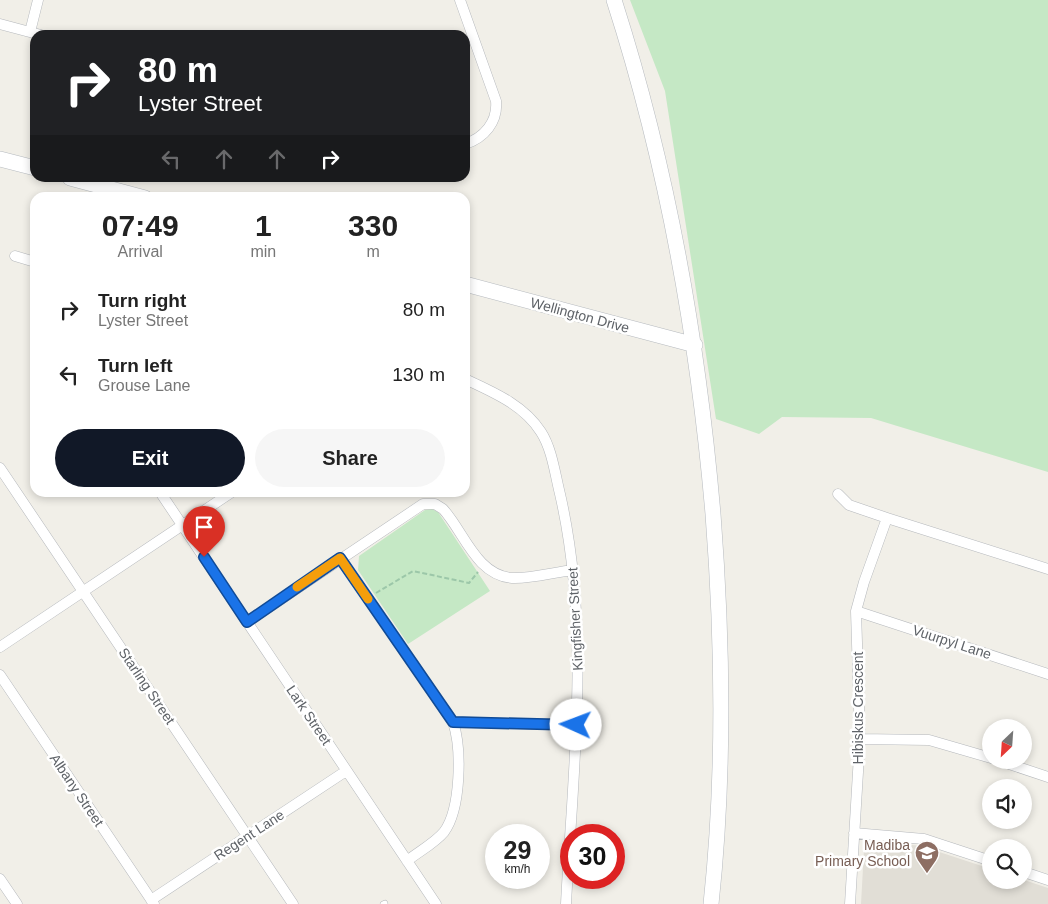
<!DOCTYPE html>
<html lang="en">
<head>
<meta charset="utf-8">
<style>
  :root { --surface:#fff; --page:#f6f6f6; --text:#222; --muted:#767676; --accent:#111827 }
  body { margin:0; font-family:Helvetica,sans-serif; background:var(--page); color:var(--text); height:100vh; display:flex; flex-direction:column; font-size:19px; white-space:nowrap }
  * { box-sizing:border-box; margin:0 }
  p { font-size:16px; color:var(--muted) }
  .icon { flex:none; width:28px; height:28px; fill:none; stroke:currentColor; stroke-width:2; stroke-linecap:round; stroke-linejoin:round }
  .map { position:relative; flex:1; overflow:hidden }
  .panel { position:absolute; left:30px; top:192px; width:440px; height:305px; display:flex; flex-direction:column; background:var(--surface); border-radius:15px; box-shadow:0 2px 8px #0003 }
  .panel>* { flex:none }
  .banner { position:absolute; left:30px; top:30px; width:440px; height:152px; border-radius:15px; box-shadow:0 2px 8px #0003; background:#202124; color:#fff; overflow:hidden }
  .needle { width:32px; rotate:205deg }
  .buttons { position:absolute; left:982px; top:719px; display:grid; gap:10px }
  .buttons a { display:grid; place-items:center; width:50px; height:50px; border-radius:50%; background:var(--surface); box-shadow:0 2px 8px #0003; font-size:25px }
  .speed { position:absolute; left:485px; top:824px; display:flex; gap:10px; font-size:25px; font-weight:700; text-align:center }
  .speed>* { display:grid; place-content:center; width:65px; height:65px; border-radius:50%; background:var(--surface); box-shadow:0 2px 8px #0003; line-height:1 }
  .speed small { font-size:12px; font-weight:400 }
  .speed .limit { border:8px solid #d22; background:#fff; color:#111 }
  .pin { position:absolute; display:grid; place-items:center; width:42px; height:42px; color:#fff; margin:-51px -21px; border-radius:50% 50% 50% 0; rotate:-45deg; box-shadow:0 0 5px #0007 }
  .pin .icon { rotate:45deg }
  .me { position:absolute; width:55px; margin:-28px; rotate:272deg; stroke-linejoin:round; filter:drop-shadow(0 0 4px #0008) }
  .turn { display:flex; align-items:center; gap:18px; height:105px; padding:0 25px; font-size:22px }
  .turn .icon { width:65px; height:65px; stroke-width:2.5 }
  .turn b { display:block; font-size:35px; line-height:42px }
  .lanes { display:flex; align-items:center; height:48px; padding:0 25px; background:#0003; justify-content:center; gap:25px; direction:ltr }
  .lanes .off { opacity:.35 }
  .eta { display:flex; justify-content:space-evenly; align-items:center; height:85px; text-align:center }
  .eta b { font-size:30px; font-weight:800; line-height:35px }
  .action { display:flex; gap:10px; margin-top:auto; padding:10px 25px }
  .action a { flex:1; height:58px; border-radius:30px; background:var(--accent); color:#fff; font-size:20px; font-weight:800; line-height:58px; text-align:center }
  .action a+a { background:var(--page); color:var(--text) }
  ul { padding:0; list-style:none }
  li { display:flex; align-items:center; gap:15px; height:65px; padding:0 25px }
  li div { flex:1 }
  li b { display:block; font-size:19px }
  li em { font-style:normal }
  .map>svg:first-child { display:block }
  .education { fill:#e1ded6 }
  .green { fill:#c5e8c5 }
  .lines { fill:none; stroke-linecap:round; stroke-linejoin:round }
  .lane-casing { stroke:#b5b8bc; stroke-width:6 }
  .street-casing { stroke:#b5b8bc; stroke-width:11 }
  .secondary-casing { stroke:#b6babf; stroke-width:16 }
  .path { stroke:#9cc7a9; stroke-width:2; stroke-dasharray:5 2.5; stroke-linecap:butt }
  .lane { stroke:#fff; stroke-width:5 }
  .street { stroke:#fff; stroke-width:10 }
  .secondary { stroke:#fff; stroke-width:15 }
  .route-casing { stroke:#114b97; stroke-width:12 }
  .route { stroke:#1a73e8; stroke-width:9 }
  .slow { stroke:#f59e0b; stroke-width:9 }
  .labels { text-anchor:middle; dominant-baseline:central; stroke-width:5; stroke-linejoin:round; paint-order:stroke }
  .street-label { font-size:14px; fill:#5f6368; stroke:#fff }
  .education-label { font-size:14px; fill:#785e54; stroke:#fff; text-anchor:end }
</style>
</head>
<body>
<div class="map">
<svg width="1048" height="904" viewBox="0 0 1048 904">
  <rect width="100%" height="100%" fill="#f1efe8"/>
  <path class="education" d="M876,841l45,5 70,23v11h33l24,8v16h-187l3,-54z"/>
  <path class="green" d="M630,0h418v472l-177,-54 -89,-1 -23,17 -43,-15 -51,-328z
    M432,509l6,3 52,79 -82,53 -50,-74 1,-14 66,-46z"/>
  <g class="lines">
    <defs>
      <path id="lane" d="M383,904l2,-1"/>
      <path id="street" d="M460,0l36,101c2,21 -12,37 -31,43
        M0,24l41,11
        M30,32l8,-32
        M15,256l20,6
        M465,379c28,13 59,26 76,53 11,17 14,42 19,62 31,135 13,273 6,410
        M0,468l293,436
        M160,492l276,412
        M838,494l11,11 38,13
        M340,558l113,164c9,27 8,87 -9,110 -9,11 -26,20 -37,29
        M856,611l192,63
        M247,622l176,-118h12l8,5c21,23 33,66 69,69 20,1 42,-6 62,-8
        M0,647l232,-155
        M0,675l154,229
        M453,722l123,3
        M860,739l69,1 62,18
        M997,760l51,17
        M854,833l70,6 67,22
        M1024,872l24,8
        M0,879l17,25
        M151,900l195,-129
        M850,904l10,-165 -4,-128 8,-29 23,-64 161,51"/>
      <path id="secondary" d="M614,0c54,168 84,339 99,514 10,130 12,260 -2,390
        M0,159l35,9
        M70,178l75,20
        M465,284l230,61"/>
    </defs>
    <use href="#lane" class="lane-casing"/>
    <use href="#street" class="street-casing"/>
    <use href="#secondary" class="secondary-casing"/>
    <path class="path" d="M376,593l37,-22 56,12 9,-11"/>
    <use href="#lane" class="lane"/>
    <use href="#street" class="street"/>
    <use href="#secondary" class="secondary"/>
  </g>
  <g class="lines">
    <defs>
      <path id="route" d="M204,557l43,65 93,-64 113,164 123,3"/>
    </defs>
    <use href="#route" class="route-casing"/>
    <use href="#route" class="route"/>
    <path class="slow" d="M297,587l43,-29 28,41"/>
  </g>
  <defs>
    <symbol id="school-pin" viewBox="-11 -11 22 30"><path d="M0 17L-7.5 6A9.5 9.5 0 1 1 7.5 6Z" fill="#8d6e63" stroke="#fff"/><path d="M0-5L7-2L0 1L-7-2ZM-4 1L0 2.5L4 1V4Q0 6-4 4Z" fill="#fff"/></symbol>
  </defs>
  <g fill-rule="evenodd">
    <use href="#school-pin" x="913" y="839" width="28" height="38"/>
  </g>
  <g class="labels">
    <g class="street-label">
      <text transform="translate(580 315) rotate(15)">Wellington Drive</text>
      <text transform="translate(575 619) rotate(-93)">Kingfisher Street</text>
      <text transform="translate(952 642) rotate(18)">Vuurpyl Lane</text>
      <text transform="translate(147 686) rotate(56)">Starling Street</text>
      <text transform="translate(858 708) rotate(-90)">Hibiskus Crescent</text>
      <text transform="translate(309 715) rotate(56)">Lark Street</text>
      <text transform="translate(77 790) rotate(56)">Albany Street</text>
      <text transform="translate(249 835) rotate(-33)">Regent Lane</text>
    </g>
    <g class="education-label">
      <text x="910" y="845">Madiba<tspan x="910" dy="16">Primary School</tspan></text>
    </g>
  </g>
</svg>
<div class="buttons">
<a><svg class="needle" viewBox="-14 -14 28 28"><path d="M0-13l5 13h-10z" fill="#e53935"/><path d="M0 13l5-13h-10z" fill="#767676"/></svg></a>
<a><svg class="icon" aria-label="sound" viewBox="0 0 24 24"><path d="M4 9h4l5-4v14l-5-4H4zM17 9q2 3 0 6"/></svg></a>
<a><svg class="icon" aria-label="search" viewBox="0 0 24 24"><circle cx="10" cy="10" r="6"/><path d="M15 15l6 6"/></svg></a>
</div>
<div class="speed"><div>29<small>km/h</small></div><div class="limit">30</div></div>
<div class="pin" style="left:204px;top:557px;background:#d93025"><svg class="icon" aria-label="arrive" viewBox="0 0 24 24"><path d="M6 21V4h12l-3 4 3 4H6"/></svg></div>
<svg class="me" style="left:576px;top:725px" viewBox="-20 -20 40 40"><circle r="19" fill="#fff"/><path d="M0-13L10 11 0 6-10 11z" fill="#1a73e8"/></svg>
<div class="banner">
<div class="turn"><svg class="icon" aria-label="right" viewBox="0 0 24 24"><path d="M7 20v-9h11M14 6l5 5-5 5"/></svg><div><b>80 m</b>Lyster Street</div></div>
<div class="lanes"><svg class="icon off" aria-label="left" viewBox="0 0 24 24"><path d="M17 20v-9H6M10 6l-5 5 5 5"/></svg><svg class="icon off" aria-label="ahead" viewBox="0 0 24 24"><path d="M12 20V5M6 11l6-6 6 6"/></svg><svg class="icon off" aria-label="ahead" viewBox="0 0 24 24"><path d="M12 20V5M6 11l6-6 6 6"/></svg><svg class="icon" aria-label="right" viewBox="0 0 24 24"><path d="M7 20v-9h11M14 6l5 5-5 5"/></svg></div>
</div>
<section class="panel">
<div class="eta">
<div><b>07:49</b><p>Arrival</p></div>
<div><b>1</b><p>min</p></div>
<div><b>330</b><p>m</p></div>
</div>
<ul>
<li><svg class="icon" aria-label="right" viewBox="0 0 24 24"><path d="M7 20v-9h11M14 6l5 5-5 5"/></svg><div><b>Turn right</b><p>Lyster Street</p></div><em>80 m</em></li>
<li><svg class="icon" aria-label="left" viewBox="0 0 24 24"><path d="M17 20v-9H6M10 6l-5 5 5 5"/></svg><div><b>Turn left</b><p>Grouse Lane</p></div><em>130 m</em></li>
</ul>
<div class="action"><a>Exit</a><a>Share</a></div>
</section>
</div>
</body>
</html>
